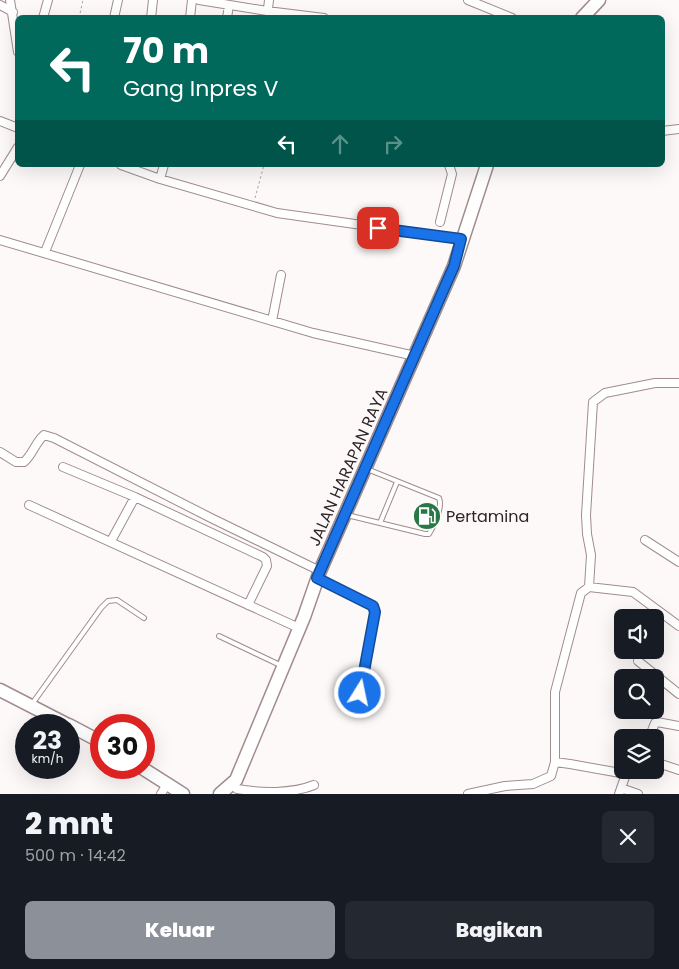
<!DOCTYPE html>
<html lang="id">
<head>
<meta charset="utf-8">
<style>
  :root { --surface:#171b24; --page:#242831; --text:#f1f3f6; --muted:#9ea1a6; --accent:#8c9099 }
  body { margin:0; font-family:Poppins,sans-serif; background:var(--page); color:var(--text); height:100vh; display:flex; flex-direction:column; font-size:19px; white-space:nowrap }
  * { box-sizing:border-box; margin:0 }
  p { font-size:16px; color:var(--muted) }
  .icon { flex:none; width:28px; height:28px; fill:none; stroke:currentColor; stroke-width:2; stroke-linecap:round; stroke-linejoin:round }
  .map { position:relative; height:794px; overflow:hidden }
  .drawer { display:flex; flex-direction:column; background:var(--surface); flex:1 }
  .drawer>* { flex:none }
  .banner { position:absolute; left:15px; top:15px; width:650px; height:152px; border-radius:8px; box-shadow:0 5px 20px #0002; background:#00695c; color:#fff; overflow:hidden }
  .controls { position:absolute; left:614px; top:609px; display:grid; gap:10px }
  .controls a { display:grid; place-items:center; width:50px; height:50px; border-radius:8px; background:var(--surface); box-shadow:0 5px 20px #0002; font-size:25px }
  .speed { position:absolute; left:15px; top:714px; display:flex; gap:10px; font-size:25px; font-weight:700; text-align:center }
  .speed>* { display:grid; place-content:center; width:65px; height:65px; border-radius:50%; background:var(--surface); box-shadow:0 5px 20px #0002; line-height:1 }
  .speed small { font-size:12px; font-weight:400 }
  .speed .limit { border:8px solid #d22; background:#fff; color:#111 }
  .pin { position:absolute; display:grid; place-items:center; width:42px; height:42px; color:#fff; margin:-21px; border-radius:10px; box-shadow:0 2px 8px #0006 }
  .me { position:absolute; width:55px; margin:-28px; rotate:10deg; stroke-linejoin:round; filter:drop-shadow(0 0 4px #0008) }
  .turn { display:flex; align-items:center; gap:18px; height:105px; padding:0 25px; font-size:22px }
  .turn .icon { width:65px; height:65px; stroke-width:2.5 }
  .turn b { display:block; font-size:35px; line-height:42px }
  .lanes { display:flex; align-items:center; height:48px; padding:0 25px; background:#0003; justify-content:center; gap:25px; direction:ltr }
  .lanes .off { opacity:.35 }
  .round { display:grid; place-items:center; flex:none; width:52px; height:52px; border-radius:8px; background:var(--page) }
  .head { display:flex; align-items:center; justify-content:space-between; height:85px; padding:0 25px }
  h1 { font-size:30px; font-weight:800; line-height:38px }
  .action { display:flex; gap:10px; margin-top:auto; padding:10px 25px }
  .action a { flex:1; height:58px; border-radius:8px; background:var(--accent); color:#fff; font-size:20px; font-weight:800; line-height:58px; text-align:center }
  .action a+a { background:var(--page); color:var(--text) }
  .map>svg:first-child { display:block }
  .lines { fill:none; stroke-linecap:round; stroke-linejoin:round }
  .service-casing { stroke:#a18c8e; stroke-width:6 }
  .minor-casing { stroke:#a18c8e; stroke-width:10 }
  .primary-casing { stroke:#a18c8e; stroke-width:15 }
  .path { stroke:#aba5a5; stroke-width:1; stroke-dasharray:2.5 2.5; stroke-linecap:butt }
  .service { stroke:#fff; stroke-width:4 }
  .minor { stroke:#fff; stroke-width:8 }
  .primary { stroke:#fff; stroke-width:12 }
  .route-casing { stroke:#114b97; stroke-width:12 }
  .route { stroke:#1a73e8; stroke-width:9 }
  .labels { text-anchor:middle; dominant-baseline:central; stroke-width:4; stroke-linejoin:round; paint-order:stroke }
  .street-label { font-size:16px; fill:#2e2626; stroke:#fef9f9 }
  .poi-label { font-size:16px; fill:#2e2626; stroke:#fef9f9; text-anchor:start }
</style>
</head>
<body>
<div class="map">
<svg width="679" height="794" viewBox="0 0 679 794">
  <rect width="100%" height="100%" fill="#fef9f9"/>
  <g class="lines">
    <defs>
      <path id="service" d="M347,515l78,19h4c5,-8 14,-27 10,-36l-72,-29
        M380,523l17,-41
        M219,636l61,29
        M32,704l69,-96 7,-7 9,-1 27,18"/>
      <path id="minor" d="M10,0l8,52
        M199,0l68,11 57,7
        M468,0l44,18
        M0,5l13,7
        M43,18l5,-18
        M114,18l4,-18
        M151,18l2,-18
        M190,18l2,-18
        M227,18l2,-13
        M267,18l2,-18
        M0,121l18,7
        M662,131l17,-2
        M121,165l39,14 117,34 184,26
        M0,176l18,-29
        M160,179l4,-14
        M440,222l12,-48 -3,-9
        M0,240l313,93 102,23
        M45,252l35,-87
        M272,321l9,-46
        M0,452l16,10h8c9,-8 11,-19 20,-27l10,3 157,80 109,53
        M63,467l72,30 128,60 3,3 1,6 -19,39
        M29,505l270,123
        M645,540l34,22
        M111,541l24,-44
        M317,578l56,28 2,7 -15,80
        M589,587l2,-32 -4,-21 -1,-19 7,-113 12,-9 50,-10h24
        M638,661l41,33
        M649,738l6,-15 2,-1 22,4
        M555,762l15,2 56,10
        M655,762l24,8
        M621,788l17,6
        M237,789c24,4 55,5 77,-4
        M161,794l6,-10
        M468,794l37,-8 28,-2 18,-8 4,-14v-70l26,-99 8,-6 44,5 46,34
        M619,794l7,-20 6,-4"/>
      <path id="primary" d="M582,18l17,-18
        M0,690l68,35
        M69,725l32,17
        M142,768l41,26
        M220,794l16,-14 68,-163 16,-46 134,-305 33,-101"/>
    </defs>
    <use href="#service" class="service-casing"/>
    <use href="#minor" class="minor-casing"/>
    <use href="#primary" class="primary-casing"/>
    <path class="path" d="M79,18l4,-18
      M255,198l9,-33"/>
    <use href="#service" class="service"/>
    <use href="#minor" class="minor"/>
    <use href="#primary" class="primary"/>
  </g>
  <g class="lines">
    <defs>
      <path id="route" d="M360,693l15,-81 -2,-6 -56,-28 129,-294 8,-18 7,-27 -83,-11"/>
    </defs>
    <use href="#route" class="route-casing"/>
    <use href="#route" class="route"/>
  </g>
  <defs>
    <symbol id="fuel-disc" viewBox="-11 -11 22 22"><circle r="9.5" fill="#297747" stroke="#fef9f9"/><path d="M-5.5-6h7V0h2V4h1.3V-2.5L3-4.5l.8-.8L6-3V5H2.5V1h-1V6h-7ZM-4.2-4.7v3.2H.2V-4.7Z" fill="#fff"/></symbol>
  </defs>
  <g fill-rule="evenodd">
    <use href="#fuel-disc" x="411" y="500" width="32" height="32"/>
  </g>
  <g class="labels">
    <g class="street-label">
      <text transform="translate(348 467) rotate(-66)">JALAN HARAPAN RAYA</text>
    </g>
    <g class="poi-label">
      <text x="446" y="516">Pertamina</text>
    </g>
  </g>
</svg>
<div class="controls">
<a><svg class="icon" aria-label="sound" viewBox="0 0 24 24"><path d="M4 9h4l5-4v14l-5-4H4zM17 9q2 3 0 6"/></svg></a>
<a><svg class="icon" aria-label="search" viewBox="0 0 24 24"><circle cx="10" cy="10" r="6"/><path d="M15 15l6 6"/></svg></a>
<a><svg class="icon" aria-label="layers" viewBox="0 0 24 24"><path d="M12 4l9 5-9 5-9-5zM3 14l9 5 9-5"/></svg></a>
</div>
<div class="speed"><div>23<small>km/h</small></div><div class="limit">30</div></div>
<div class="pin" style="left:378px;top:228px;background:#d93025"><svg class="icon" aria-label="arrive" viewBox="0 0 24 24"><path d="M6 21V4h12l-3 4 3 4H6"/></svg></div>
<svg class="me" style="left:360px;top:693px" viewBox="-20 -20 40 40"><circle r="17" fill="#1a73e8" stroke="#fff" stroke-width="3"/><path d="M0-11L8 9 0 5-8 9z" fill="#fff"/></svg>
<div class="banner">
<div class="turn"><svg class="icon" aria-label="left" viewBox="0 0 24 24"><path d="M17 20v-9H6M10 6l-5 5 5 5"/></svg><div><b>70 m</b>Gang Inpres V</div></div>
<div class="lanes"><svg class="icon" aria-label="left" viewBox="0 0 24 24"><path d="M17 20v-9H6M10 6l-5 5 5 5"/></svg><svg class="icon off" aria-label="ahead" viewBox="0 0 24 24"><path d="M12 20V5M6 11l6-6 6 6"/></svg><svg class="icon off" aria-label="right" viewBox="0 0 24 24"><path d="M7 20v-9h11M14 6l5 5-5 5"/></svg></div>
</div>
</div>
<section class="drawer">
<div class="head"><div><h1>2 mnt</h1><p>500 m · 14:42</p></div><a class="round"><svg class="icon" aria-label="close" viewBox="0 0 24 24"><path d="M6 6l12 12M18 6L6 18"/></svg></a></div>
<div class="action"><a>Keluar</a><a>Bagikan</a></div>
</section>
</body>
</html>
